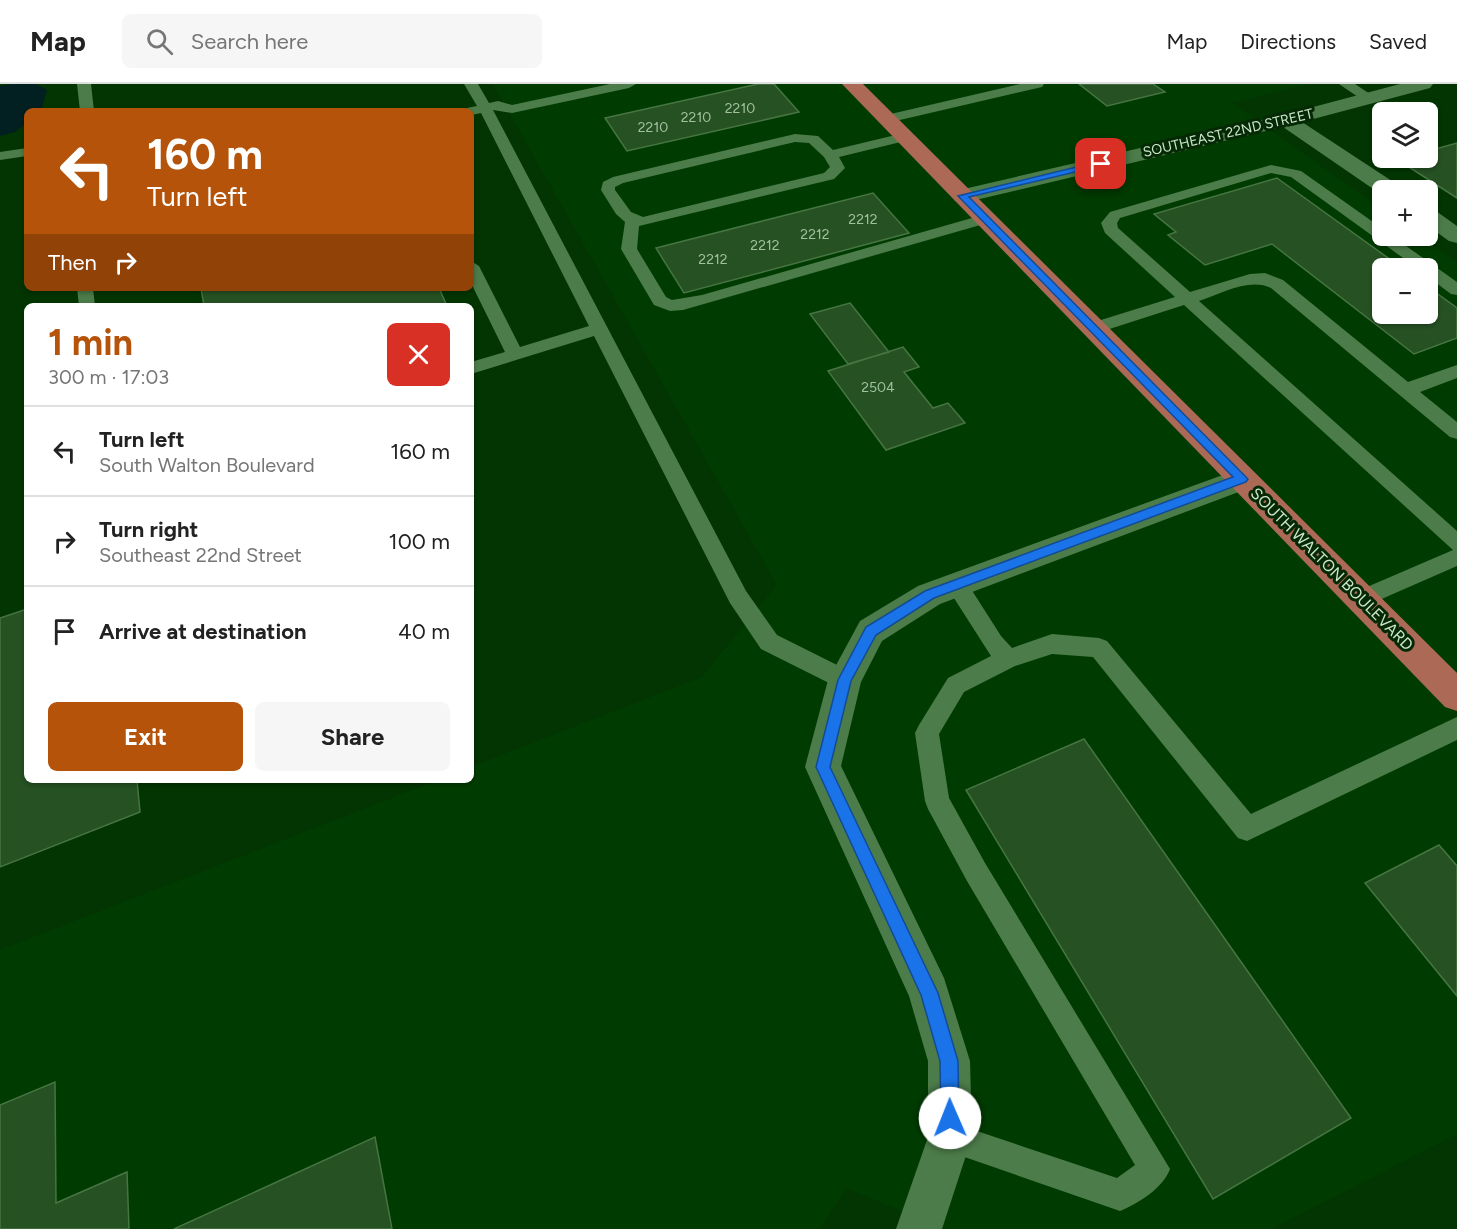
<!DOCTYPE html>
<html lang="en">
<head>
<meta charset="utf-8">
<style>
  :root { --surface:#fff; --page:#f6f6f6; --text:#222; --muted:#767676; --line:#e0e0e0; --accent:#b45309 }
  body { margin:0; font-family:Figtree,sans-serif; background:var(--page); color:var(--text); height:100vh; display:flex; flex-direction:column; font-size:22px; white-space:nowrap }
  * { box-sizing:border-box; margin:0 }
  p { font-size:20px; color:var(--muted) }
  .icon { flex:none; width:33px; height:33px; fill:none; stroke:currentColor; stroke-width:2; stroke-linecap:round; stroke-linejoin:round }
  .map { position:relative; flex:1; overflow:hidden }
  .drawer { position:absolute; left:24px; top:219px; width:450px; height:480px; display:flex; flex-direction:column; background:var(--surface); border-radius:9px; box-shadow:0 2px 4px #0004 }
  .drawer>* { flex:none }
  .hud { position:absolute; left:24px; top:24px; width:450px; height:183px; border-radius:9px; box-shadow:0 2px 4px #0004; background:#b45309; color:#fff; overflow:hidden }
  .buttons { position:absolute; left:1372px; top:18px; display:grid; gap:12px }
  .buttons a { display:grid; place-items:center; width:66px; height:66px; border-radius:9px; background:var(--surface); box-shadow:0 2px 4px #0004; font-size:30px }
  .pin { position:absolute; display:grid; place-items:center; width:51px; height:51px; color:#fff; margin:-26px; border-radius:12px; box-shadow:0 3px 9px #0006 }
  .me { position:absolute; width:66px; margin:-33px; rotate:359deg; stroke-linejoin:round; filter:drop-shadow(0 0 4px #0008) }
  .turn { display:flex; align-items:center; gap:21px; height:126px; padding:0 24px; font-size:27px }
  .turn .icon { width:78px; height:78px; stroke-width:2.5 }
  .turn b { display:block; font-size:42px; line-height:51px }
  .then { display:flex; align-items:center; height:57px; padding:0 24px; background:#0003; gap:12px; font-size:22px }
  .round { display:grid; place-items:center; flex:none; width:63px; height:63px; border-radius:9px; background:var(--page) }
  .headline { display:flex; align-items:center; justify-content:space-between; height:102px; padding:0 24px }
  h1 { font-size:36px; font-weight:700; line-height:45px; color:var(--accent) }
  .action { display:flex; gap:12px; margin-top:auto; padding:12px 24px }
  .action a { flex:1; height:69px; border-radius:9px; background:var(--accent); color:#fff; font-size:24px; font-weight:700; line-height:69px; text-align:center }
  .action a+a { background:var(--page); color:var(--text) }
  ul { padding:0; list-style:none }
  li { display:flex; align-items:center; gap:18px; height:90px; padding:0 24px; border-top:2px solid var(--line) }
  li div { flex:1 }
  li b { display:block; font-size:22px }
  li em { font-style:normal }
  header { display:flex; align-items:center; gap:36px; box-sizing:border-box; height:84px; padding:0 30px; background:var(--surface); border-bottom:2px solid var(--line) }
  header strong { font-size:28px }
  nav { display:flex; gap:33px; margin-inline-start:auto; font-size:21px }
  .search { width:420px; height:54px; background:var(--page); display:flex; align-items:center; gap:15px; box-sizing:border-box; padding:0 21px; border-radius:9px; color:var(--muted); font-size:22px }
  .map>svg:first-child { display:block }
  .built { fill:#003c01; fill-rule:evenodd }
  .water { fill:#021f21 }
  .building { fill:#265123; stroke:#467542; stroke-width:1.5 }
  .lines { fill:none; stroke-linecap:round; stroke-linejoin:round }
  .service { fill:#4c7c49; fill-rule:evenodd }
  .minor { fill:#4c7c49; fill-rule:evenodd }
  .primary { fill:#ab6956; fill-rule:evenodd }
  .route { fill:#1a73e8; stroke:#114b97; stroke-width:1.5 }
  .labels { text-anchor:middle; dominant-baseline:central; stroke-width:6; stroke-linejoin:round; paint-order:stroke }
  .number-label { font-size:14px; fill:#a2c1a0 }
  .far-street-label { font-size:14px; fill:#cce6c9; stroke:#042904 }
  .street-label { font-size:16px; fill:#cce6c9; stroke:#042904 }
</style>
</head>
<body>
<header>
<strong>Map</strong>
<div class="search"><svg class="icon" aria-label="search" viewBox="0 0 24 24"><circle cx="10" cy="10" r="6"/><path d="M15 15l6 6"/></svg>Search here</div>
<nav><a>Map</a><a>Directions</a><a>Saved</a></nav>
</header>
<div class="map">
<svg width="1457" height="1145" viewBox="0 0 1457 1145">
  <rect width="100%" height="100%" fill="#023502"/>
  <path class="built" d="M493,0h815l-76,19 151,107v26h36l38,26v872l-186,95h-325l-100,-41 -27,41h-819v-279l438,-170h33v-13l231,-90 75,-92zM1383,184h45v46h-45z"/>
  <path class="water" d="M12,0h24l11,6 -6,21h-14v12l-12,9 -15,4v-50z"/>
  <path class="building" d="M758,0h16l25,28 -172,39 -22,-33z
    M1079,0h74l12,8 -58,14z
    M1457,59v55l-59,-38 30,-2v-7z
    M1277,94l125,90h-19v46h45v-27l29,21v30l-43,16 -142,-110 -67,21 -37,-30 8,-3 -22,-18z
    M873,109l36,40 -225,60 -28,-45z
    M201,204h238l8,18h-243z
    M850,219l39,49 -41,12 -38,-50z
    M903,263l16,20 -15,5 29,36 15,-5 17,20 -79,27 -58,-79z
    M27,525v171h110l3,32 -140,55v-249z
    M1084,655l267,379 -138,81 -247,-409z
    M1439,761l18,21v130l-92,-113z
    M55,998l1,121 71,-31 2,57h-129v-124z
    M375,1053l17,92h-218z"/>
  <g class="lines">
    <path class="service" d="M77,0h14l3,27h-14z
      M464,0h14l11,19 9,-2 14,4 98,-21h26l-7,4 -117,25 -19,-3 253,481 31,44 76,38 3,7 -3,7 -8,3 -8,-3 -76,-38 -31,-46 -136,-267 -123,38v-12l34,-10 -34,-69v-22l8,5 41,81 69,-21 -108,-213 -9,2 -1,-4h-6l2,-3 10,-2z
      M1020,0h24l-2,3 -155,36 -7,-4 2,-3z
      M1339,0h16l21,14 -7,4 -5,-1z
      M904,49l7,4 -2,3 -70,17 6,11 -11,11 -195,47 -2,23 29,48 6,3 30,-5 284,-81 8,5 -3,3 -308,88 -13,1 -16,-6 -33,-56 4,-27 -9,-8 -15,-24 2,-8 10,-5 182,-43 23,2 15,14zM795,58l14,1 15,14 6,10 -6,6 -181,44 -12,-5 -16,-22v-3l8,-4z
      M27,64v8l-27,4v-8z
      M1271,81l30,6 82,58v7h9l65,46v13l-6,-1 -23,-17v-9h-11l-126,-91 -20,-4 -151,45 -3,5 1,5 72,64 60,-18 15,-1 18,7 125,102 49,-17v13l-37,14 37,30v17l-7,-2 -179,-149c-21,-11 -51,6 -72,13l258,230v35l-96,42 -8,-3 -3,-6 3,-6 100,-43 -269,-245 -90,29 -6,-2 -3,-4 3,-4 87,-27 -70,-64 -4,-10 9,-11z
      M77,204h16l2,18h-16z
      M956,491l8,3 37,58 11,12 40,-14 47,4 8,3 144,173 206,-97v23l-210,101 -9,-3 -145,-181 -41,-3 -37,12 -51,26 -25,42 10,64 36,65 185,306c-7,19 -31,34 -50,42l-170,-59 -11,-4 -4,-11 4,-11 11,-4 167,56 18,-13 -168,-284 -39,-72 -3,-8 -10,-68 4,-8 29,-47 43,-22 -46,-72 3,-6z"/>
    <path class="minor" d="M1400,0h33l-3,4 -128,34 96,63 3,5h-18l-1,5 -99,-68 -320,76 -8,-2 -3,-5 3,-5 328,-76z
      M1428,125l8,2 21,15v17l-8,-2 -21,-15z
      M1242,384l10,3 4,8 -4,8 -312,117 -58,37 -21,41 -20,84 103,212 26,83 2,76 -30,92h-46l32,-92v-76l-19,-65 -104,-229 23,-87 32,-59 58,-35z"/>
    <path class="primary" d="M842,0h21l594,589v38l-12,-4z"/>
  </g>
  <path class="route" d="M1101,77l4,1v3l-136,32 279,282 -2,3 -312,116 -58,37 -25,46 -21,86 108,226 20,68 1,57 -3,7 -6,2 -7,-2 -2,-7 -1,-57 -19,-66 -105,-228 22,-87 28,-53 59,-36 308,-114 -275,-281z"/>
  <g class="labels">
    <g class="number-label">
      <text x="740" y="24">2210</text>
      <text x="696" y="33">2210</text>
      <text x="653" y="43">2210</text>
      <text x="863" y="135">2212</text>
      <text x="815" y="150">2212</text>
      <text x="765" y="161">2212</text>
      <text x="713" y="175">2212</text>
      <text x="878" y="303">2504</text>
    </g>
    <g class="far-street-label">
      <text transform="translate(1228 49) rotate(-13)">SOUTHEAST 22ND STREET</text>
    </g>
    <g class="street-label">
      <text transform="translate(1332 485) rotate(45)">SOUTH WALTON BOULEVARD</text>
    </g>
  </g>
</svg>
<div class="buttons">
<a><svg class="icon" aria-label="layers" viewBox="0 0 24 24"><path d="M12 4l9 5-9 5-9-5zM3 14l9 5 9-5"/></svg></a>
<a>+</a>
<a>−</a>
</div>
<div class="pin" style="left:1101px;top:80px;background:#d93025"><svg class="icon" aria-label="arrive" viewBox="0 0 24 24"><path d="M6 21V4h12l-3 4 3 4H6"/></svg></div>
<svg class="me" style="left:950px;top:1034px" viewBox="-20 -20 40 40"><circle r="19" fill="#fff"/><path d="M0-13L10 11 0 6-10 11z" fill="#1a73e8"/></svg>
<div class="hud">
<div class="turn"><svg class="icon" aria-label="left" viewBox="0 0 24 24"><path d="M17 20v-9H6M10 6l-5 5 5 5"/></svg><div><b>160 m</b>Turn left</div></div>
<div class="then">Then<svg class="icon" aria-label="right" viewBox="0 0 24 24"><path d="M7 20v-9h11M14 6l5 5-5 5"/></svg></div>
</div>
<section class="drawer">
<div class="headline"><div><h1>1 min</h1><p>300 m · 17:03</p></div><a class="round" style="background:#d93025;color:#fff"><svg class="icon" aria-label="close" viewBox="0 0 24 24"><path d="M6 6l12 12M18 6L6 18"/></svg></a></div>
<ul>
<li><svg class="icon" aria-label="left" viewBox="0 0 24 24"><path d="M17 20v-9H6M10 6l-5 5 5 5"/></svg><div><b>Turn left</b><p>South Walton Boulevard</p></div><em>160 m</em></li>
<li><svg class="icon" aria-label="right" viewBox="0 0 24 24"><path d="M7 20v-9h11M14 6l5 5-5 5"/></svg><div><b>Turn right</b><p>Southeast 22nd Street</p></div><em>100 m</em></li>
<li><svg class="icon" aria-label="arrive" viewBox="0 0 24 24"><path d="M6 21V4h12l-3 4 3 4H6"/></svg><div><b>Arrive at destination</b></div><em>40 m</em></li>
</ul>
<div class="action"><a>Exit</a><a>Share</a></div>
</section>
</div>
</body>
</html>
